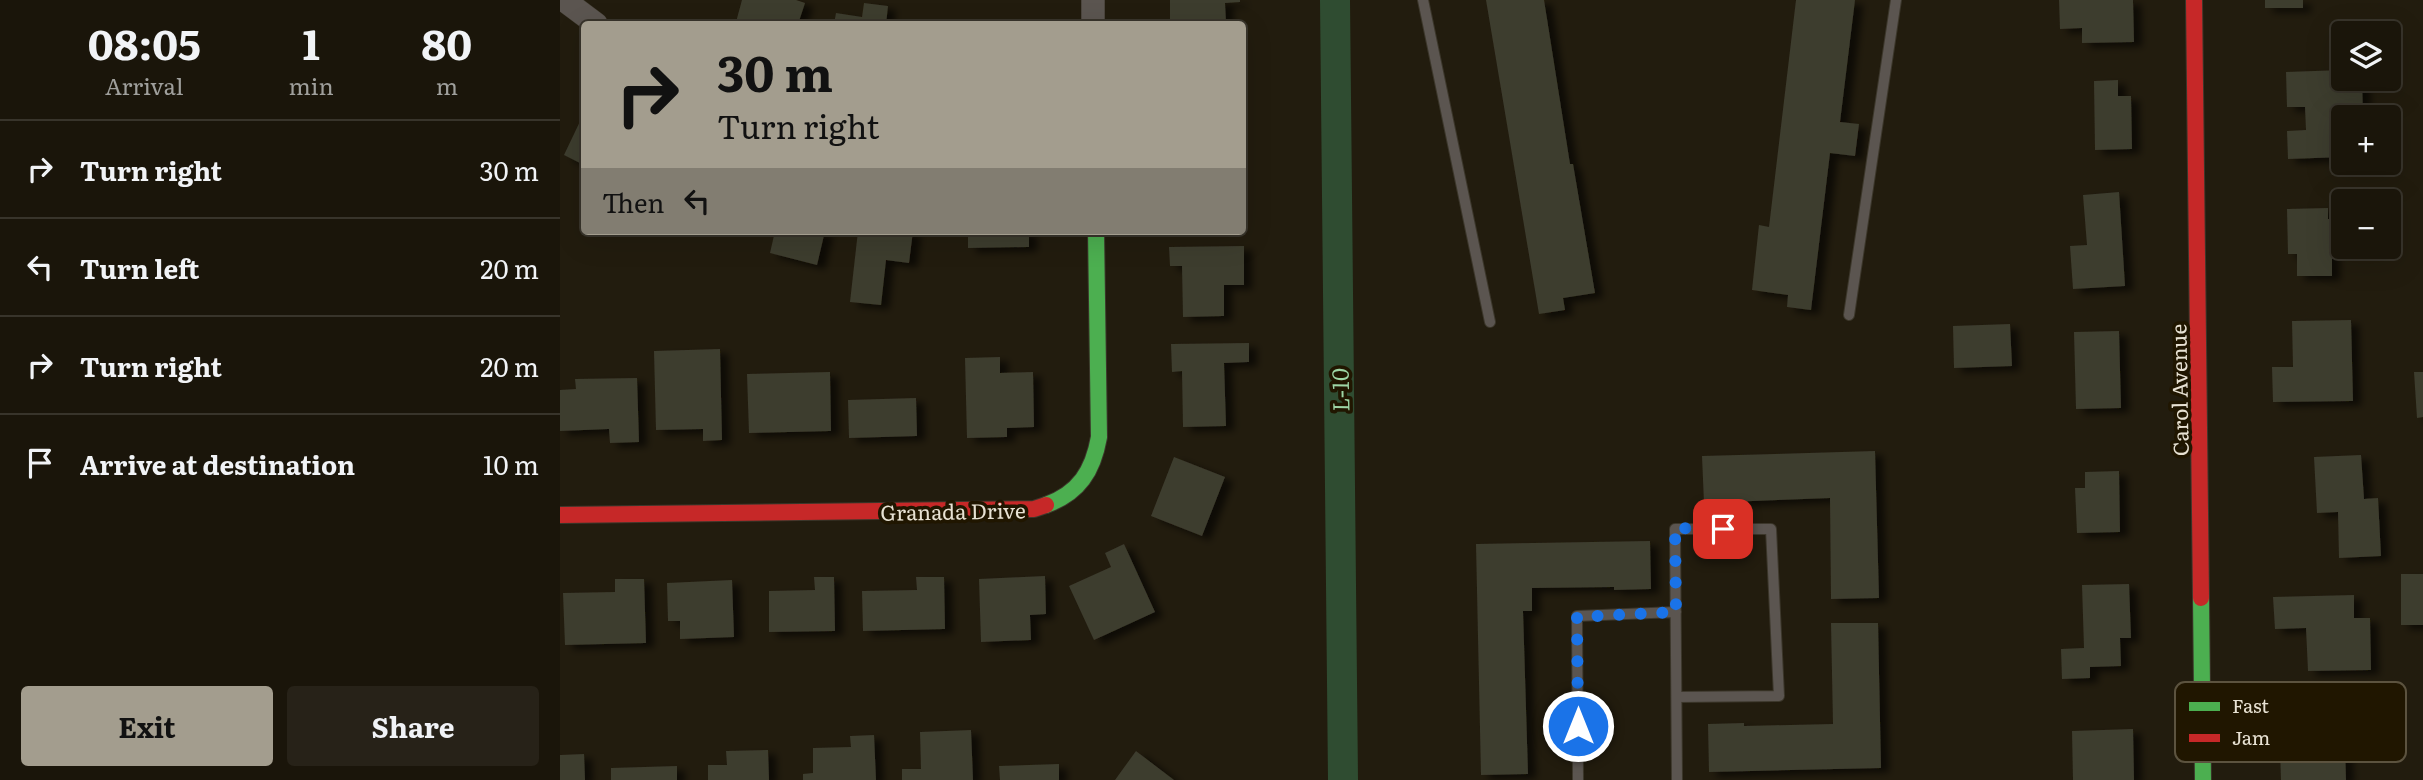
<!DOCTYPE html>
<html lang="en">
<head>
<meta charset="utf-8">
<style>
  :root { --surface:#1a150a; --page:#272218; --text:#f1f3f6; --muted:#9f9f9c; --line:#38342b; --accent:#a39d8e }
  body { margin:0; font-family:Literata,serif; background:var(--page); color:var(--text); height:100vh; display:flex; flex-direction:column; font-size:26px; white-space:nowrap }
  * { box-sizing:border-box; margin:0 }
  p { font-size:23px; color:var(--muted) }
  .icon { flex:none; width:38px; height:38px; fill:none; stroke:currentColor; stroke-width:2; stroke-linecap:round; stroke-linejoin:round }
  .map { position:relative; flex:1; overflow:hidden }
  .drawer { display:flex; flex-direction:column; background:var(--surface); width:560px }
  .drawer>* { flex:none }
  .hud { position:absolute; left:21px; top:21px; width:665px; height:214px; border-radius:7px; box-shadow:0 7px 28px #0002,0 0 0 2px var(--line); background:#a39d8e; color:#111; overflow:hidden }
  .fabs { position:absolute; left:1771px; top:21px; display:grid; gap:14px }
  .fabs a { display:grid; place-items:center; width:70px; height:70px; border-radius:7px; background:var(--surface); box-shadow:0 7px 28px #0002,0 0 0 2px var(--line); font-size:35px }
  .pin { position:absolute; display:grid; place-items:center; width:60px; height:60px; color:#fff; margin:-30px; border-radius:14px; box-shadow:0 4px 10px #0006 }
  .me { position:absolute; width:77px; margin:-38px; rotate:0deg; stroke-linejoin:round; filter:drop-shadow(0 0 5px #0008) }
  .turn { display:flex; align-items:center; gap:24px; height:147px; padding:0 21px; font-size:32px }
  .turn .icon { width:91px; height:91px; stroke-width:2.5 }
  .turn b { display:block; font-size:49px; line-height:60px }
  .then { display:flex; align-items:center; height:66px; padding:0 21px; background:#0003; gap:14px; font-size:26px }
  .eta { display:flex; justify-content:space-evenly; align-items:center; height:119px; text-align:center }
  .eta b { font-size:42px; font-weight:700; line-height:49px }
  .cta { display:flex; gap:14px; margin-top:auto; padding:14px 21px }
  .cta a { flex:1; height:80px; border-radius:7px; background:var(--accent); color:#111; font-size:28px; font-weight:700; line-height:80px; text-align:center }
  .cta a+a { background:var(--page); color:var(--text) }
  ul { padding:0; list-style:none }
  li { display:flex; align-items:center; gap:21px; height:98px; padding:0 21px; border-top:2px solid var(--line) }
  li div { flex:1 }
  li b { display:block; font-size:26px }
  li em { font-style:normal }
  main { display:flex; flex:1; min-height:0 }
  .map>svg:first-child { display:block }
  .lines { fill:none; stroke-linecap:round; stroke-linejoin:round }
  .canal { stroke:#2f4c31; stroke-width:30 }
  .building { fill:#3d3c2e; filter:url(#shadow) }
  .lane-casing { stroke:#3c372b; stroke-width:12 }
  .street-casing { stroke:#3c372b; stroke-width:24 }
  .fast-casing { stroke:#3c372b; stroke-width:18 }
  .jam-casing { stroke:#3c372b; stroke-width:18 }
  .lane { stroke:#5b5550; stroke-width:10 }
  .street { stroke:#5b5550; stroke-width:23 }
  .fast { stroke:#4caf50; stroke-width:16 }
  .jam { stroke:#c62828; stroke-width:16 }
  .route { stroke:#1a73e8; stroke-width:12; stroke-dasharray:0 21.6 }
  .labels { text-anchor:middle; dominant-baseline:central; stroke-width:7; stroke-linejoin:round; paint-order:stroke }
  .street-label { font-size:21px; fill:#e8e2d3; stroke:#201600 }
  .water-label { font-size:23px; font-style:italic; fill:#9dd6a5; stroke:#201600 }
  .key { fill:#201600; stroke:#5c533f; stroke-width:2 }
  .key-label { font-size:19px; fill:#e8e2d3 }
</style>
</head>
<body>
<main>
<section class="drawer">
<div class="eta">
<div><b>08:05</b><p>Arrival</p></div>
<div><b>1</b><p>min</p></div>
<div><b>80</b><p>m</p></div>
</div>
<ul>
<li><svg class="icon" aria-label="right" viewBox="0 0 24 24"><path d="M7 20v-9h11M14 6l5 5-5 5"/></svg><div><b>Turn right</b></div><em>30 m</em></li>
<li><svg class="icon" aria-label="left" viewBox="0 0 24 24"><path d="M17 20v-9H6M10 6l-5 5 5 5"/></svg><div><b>Turn left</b></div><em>20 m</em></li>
<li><svg class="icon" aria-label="right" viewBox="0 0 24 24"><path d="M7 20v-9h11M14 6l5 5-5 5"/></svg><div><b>Turn right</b></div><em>20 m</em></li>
<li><svg class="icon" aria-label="arrive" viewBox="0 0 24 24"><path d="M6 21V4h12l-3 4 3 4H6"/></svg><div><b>Arrive at destination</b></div><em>10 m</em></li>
</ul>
<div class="cta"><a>Exit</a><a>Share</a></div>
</section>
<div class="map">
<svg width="1863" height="780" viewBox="0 0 1863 780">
  <defs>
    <filter id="shadow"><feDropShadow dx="8" dy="4.5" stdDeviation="3.5" flood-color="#0009"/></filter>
  </defs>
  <rect width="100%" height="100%" fill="#221c0e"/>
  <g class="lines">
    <path class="canal" d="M775,0l8,780"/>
  </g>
  <path class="building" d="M182,0h54l9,3 -7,21h-54l-8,-2z
    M610,0h70v2l-15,1 1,20 -56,1z
    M926,0h58l26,164h3l22,129 -32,5 2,12 -26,4z
    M1236,0h59l-15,122 19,2 -4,32 -25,-3 -19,157 -24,-3 1,-12 -36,-5 7,-65 10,2z
    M1499,0h74l1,42 -52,1v-15l-22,1z
    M1705,0h38v8h-38z
    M304,3l24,3 -2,18h-52l2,-11 26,4z
    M1783,70v9h19l1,38h-20v40l-55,2 -1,-28 19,-1 -1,-23h-18l-1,-35z
    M1558,80v16h13l1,53 -37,1 -1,-69z
    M24,113v52l-20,-10z
    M1559,192l6,94 -52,3 -3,-43 17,-1 -4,-50z
    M1768,208v11h15v27h-11v30h-35v-22h-9l-1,-45z
    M215,231h50l-8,34 -47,-12z
    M298,231h55l-4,32 -23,-3 -5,45 -31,-3z
    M408,231h61v16l-61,1z
    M684,246v39h-20v31l-41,1 -1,-51h-12l-1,-19z
    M1791,320l2,81 -80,1 -1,-35h21l-1,-46z
    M1450,324l2,42 -58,2 -1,-42z
    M1559,331l2,77 -45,1 -2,-77z
    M689,343v19l-25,1 2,63 -43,1 -1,-56 -10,1 -1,-28z
    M160,349l2,91 -19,1v-12l-47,1 -2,-79z
    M440,357v16l33,-1 1,55 -27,1v9l-40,1 -2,-80z
    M270,372l1,59 -82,2 -2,-59z
    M1854,372h9v45l-6,1z
    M77,378l2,64 -29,1 -1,-14 -49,2v-41l16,-1 -1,-10z
    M356,398l1,38 -68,2 -1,-38z
    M1315,451l4,147 -48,1 -1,-101 -126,5 -2,-47z
    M1801,455l3,44 14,-1 3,58 -42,2 -1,-46 -21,1 -3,-56z
    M614,457l51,20 -23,59 -51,-20z
    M1559,471l1,61 -43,1 -2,-45h10v-16z
    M1090,541l1,48 -37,1v-3l-82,1v23h-9l5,163 -47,1 -5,-231z
    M564,544l31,68 -61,28 -25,-54 42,-19 -6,-14z
    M1841,574h22v51h-22z
    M485,576l1,38 -16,1 1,25 -50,2 -2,-63z
    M254,577h20l1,54 -66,1v-41l46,-1z
    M356,577h28l1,52 -82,2 -1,-40 55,-1z
    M55,579h29l2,64 -81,2 -2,-52 52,-1z
    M172,580l2,57 -54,2v-18h-12l-1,-38z
    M1569,584l2,54h-11l1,28 -31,1v11l-28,1 -1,-30 23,-1 -2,-63z
    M1794,595v23h16l1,52 -63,1 -2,-43 -31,1 -2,-32z
    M1271,623h47l3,145 -172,4 -1,-48 36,-1v3l89,-2z
    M1784,715l2,65h-65l-2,-63z
    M1573,729l1,51h-61l-1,-49z
    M411,730l2,50h-71v-11h19l-1,-37z
    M314,735l2,45h-73v-6l10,-1v-25l38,-1 -1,-11z
    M208,750l1,30h-61v-15h19l-1,-14z
    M576,751l38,29h-59z
    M24,754l1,26h-25v-25z
    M499,764v16h-59l-1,-14z
    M117,766v14h-66v-12z"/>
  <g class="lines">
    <defs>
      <path id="lane" d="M863,0l67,322
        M1289,315l47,-315
        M1117,697l102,-1 -8,-167h-96l2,251
        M1018,780l-1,-164 99,-4"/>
      <path id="street" d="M4,0l32,24
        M533,0v24"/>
      <path id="fast" d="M486,505c33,-12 47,-34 53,-68l-3,-206
        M1641,598l2,182"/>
      <path id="jam" d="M1634,0l7,598
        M0,515l474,-6 12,-4"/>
    </defs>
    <use href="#lane" class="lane-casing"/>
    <use href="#street" class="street-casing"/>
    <use href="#fast" class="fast-casing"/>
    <use href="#jam" class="jam-casing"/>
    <use href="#lane" class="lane"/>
    <use href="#street" class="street"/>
    <use href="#fast" class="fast"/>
    <use href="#jam" class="jam"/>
  </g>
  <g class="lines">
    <path class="route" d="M1018,726l-1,-109 99,-5 -1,-84 48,1"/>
  </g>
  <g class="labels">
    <g class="street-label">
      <text transform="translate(1618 390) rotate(-91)">Carol Avenue</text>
      <text transform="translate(393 510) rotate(-1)">Granada Drive</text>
    </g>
    <g class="water-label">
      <text transform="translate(779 390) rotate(-91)">L-10</text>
    </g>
  </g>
  <rect x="1615" y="682" width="231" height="80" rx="10" class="key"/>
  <rect x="1629" y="702" width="31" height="9" fill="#4caf50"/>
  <rect x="1629" y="734" width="31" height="8" fill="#c62828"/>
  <g class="key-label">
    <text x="1672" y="713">Fast</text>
    <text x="1672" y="745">Jam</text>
  </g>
</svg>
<div class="fabs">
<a><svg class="icon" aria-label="layers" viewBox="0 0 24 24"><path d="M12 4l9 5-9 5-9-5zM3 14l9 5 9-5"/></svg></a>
<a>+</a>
<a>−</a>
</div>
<div class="pin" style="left:1163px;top:529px;background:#d93025"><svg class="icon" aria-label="arrive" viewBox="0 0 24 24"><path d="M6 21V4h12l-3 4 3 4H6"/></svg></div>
<svg class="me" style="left:1018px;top:726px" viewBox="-20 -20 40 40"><circle r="17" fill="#1a73e8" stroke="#fff" stroke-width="3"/><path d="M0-11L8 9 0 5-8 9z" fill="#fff"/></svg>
<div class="hud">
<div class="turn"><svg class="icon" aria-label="right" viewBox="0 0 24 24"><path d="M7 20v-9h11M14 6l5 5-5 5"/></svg><div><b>30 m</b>Turn right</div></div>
<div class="then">Then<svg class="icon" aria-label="left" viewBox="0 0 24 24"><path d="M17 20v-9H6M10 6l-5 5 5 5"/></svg></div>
</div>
</div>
</main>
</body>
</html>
